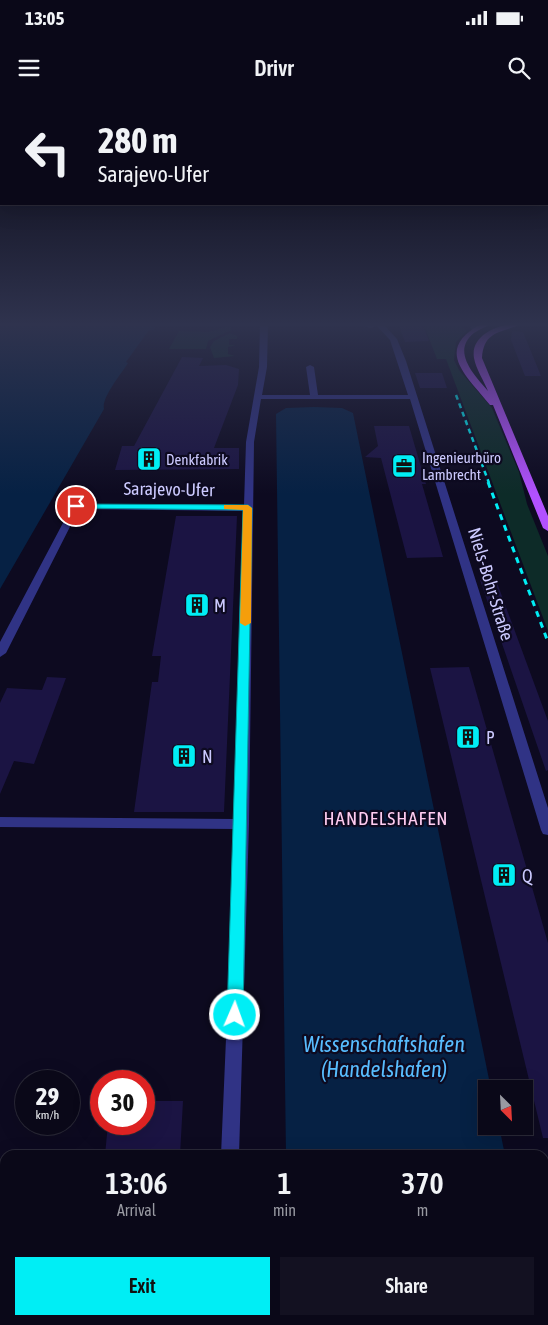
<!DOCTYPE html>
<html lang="en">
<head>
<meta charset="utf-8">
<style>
  :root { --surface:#0a0818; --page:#131121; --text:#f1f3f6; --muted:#999aa2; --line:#2a2937; --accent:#00eef5 }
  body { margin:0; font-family:"Asap Condensed",sans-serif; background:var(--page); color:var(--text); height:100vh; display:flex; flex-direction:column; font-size:19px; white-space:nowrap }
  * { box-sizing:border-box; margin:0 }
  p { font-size:16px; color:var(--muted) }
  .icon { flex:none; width:28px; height:28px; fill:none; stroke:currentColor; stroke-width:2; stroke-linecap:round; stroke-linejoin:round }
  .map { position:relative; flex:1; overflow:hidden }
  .panel { position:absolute; left:0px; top:1050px; width:549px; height:175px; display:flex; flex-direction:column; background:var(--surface); border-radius:15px 15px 0 0; box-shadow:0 5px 20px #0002,0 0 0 1px var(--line) }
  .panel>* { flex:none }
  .guide { position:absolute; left:0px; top:0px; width:549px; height:105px; box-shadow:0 5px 20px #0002,0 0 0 1px var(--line); background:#0a0818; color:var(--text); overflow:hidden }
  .needle { width:32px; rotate:156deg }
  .controls { position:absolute; left:478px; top:980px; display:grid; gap:10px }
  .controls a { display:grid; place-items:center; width:55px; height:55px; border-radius:0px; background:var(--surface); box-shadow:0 5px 20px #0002,0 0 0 1px var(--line); font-size:25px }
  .speed { position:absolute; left:15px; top:970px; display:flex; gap:10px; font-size:25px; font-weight:700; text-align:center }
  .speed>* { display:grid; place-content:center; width:65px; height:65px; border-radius:50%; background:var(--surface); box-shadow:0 5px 20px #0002,0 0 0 1px var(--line); line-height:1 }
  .speed small { font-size:12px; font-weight:400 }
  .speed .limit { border:8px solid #d22; background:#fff; color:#111 }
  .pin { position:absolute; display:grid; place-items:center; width:42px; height:42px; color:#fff; margin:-21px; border:2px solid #fff; border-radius:50%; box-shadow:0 1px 5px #0007 }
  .me { position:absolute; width:55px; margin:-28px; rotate:2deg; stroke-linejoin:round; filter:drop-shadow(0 0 4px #0008) }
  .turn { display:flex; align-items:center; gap:18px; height:105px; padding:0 15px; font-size:22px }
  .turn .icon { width:65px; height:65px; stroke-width:2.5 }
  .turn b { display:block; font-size:35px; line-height:42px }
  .eta { display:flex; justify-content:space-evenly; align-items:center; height:85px; text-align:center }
  .eta b { font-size:30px; font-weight:600; line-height:35px }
  .button { display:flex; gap:10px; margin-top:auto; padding:10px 15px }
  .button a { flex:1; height:58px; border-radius:0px; background:var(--accent); color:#111; font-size:20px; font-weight:600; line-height:58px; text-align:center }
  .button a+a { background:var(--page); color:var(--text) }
  .status { display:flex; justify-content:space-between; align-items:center; height:35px; padding:0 25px; background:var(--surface); direction:ltr }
  .status svg { height:14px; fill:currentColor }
  header { display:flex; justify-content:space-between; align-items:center; height:65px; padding:0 15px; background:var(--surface); font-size:22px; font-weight:600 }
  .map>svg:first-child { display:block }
  .green { fill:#0d2b28 }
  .water { fill:#062144 }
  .building { fill:#1b1443 }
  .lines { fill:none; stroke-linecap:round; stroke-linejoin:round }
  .minor { fill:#303385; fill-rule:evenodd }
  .major { fill:#b251ff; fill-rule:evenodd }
  .rail-far1 { stroke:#00eef5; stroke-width:2.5; stroke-dasharray:5 4; stroke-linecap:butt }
  .rail { stroke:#00eef5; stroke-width:3; stroke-dasharray:6 5.5; stroke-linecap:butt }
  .route { fill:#00eef5; stroke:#009b9f }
  .slow { fill:#f59e0b }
  .labels { text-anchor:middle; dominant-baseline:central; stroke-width:4.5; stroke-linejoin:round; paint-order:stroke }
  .far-poi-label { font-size:15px; fill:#cccaff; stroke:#0d0a20; text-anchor:start }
  .street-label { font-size:18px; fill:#cccaff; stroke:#0d0a20 }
  .poi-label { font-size:18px; fill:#cccaff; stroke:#0d0a20; text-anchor:start }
  .neighbourhood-label { font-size:19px; letter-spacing:1px; fill:#ffccf0; stroke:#0d0a20 }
  .near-water-label { font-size:22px; font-style:italic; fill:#58bdff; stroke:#0d0a20 }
</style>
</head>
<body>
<div class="status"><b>13:05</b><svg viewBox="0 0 49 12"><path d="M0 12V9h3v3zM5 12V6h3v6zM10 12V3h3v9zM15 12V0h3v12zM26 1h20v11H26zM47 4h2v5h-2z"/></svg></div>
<header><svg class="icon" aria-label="menu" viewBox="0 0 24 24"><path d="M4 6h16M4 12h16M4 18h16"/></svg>Drivr<svg class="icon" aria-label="search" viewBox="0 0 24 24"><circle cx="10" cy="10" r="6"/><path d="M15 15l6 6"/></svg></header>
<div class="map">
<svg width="548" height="1225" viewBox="0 0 548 1225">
  <rect width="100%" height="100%" fill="#0d0a20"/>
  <path class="green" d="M423,223h40l1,6 4,1 -12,12 -2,18 5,10 33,38 27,64 8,32 21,52v75l-102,-272h-9z
    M226,227h5v3l-23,11 -2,8h-37l10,-18 29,1z
    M230,233l7,3v3h-8v6h7l-8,2v7l7,2 -21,2 -4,-11 4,-6z"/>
  <path class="water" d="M0,223h153l-1,3 3,1 -1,3h-5l-23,32 2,1c-6,10 -27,35 -24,46l-104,180z
    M314,307l28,1 11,5 138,676h-5v37h13l6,29h-219l-10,-741 10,-6z
    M288,1220h251l1,5h-252z"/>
  <path class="building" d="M398,223h24l7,18 -24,1z
    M512,231l11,1 18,44h-16l-14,-36z
    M182,257l21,1 -4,8 27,-1 13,4 -1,16 -24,63h25v21l-124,1 7,-24h12z
    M415,273h27l5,15h-27z
    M374,326h35l17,58h-4l21,73 -36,1 -26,-100 -16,-1 13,-11z
    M176,416h61l-13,296h-90l18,-130h6l3,-26h-9z
    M480,480h16l52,141v49l-2,1z
    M469,567l79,276v195h-5l-113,-470z
    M47,577l19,1 -32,86 -20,-3 -14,33v-91l7,-15 35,2z
    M144,1001h39l-3,54h-75l3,-31h36z"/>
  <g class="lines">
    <path class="minor" d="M243,223h41l-4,2h-12l-1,42 -5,28h48l-4,-28 4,-2 4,2 4,28h90l-18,-55 -13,-14 -6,2 -18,-5h33l-2,2 13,14 9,22 142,447v27l-5,-1 -2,-4 -131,-431h-149l-7,43 -5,382 -10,331h-18l14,-326 -235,-2v-10l235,2 9,-308 -165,-2 -73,144 -6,4v-15l73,-138 171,1 2,-63 13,-75 1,-42h-13z
      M469,223h8l1,8h-6z
      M213,1220h20l1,5h-22z"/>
    <path class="major" d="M483,223h9c-6,4 -12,6 -18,10 -23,18 0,42 14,58 -4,-10 -12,-22 -14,-33 -4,-25 29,-35 48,-35 -19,11 -38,6 -40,35l66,158v15l-5,-3 -50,-123h-3c-25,-31 -57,-56 -7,-82z"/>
    <path class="rail-far1" d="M456,295l33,88"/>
    <path class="rail" d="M488,382l60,160"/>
  </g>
  <linearGradient id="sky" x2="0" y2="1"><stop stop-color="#070612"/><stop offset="0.57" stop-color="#2f334e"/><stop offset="1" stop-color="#2f334e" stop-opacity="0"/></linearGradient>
  <rect width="548" height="394" fill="url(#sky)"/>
  <path class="route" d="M73,404l175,1 4,3 -9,507 -3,5 -5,2 -5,-2 -3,-5 16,-505 -167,-2 -5,-2z"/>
  <path class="slow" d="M224,405h24l4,3 -1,115 -6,3 -5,-3 3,-113 -19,-1z"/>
  <defs>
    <symbol id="building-square" viewBox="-11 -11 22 22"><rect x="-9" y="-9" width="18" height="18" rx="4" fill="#00eef5" stroke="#0d0a20"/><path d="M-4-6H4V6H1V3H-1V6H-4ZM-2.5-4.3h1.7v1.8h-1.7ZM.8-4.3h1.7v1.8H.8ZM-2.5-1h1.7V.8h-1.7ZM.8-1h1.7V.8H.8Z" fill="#111"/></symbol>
    <symbol id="office-square" viewBox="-11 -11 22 22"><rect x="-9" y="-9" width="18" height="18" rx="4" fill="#00eef5" stroke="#0d0a20"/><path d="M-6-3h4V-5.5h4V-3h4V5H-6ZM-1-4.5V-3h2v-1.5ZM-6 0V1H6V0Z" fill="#111"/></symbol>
  </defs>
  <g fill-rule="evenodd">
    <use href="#building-square" x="135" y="345" width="28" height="28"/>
    <use href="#office-square" x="390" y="352" width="28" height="28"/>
    <use href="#building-square" x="183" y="491" width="28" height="28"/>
    <use href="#building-square" x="454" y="623" width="28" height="28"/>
    <use href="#building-square" x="170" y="642" width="28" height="28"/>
    <use href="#building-square" x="490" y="761" width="28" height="28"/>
  </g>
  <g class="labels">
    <g class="far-poi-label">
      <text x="422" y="357">Ingenieurbüro<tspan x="422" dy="17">Lambrecht</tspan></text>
      <text x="166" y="359">Denkfabrik</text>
    </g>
    <g class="street-label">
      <text transform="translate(169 389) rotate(1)">Sarajevo-Ufer</text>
      <text transform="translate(491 484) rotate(73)">Niels-Bohr-Straße</text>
    </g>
    <g class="poi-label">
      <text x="214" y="505">M</text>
      <text x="486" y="637">P</text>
      <text x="202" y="656">N</text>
      <text x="522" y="775">Q</text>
    </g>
    <g class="neighbourhood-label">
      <text x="386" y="718">HANDELSHAFEN</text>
    </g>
    <g class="near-water-label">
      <text x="384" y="944">Wissenschaftshafen<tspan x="384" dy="25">(Handelshafen)</tspan></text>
    </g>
  </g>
</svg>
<div class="controls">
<a><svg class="needle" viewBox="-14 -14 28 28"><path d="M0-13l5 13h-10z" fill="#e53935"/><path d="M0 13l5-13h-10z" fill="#999aa2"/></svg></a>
</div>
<div class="speed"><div>29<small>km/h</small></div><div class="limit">30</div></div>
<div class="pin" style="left:76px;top:406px;background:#d93025"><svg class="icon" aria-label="arrive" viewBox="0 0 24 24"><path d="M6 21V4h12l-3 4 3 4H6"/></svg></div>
<svg class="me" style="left:235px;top:915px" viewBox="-20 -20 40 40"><circle r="17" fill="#00eef5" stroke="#fff" stroke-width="3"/><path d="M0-11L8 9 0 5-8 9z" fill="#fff"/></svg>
<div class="guide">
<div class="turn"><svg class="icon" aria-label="left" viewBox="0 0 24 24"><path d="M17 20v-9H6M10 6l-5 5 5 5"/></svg><div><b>280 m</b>Sarajevo-Ufer</div></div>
</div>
<section class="panel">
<div class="eta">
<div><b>13:06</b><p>Arrival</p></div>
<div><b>1</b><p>min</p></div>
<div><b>370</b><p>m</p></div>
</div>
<div class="button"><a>Exit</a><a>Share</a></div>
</section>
</div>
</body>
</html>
